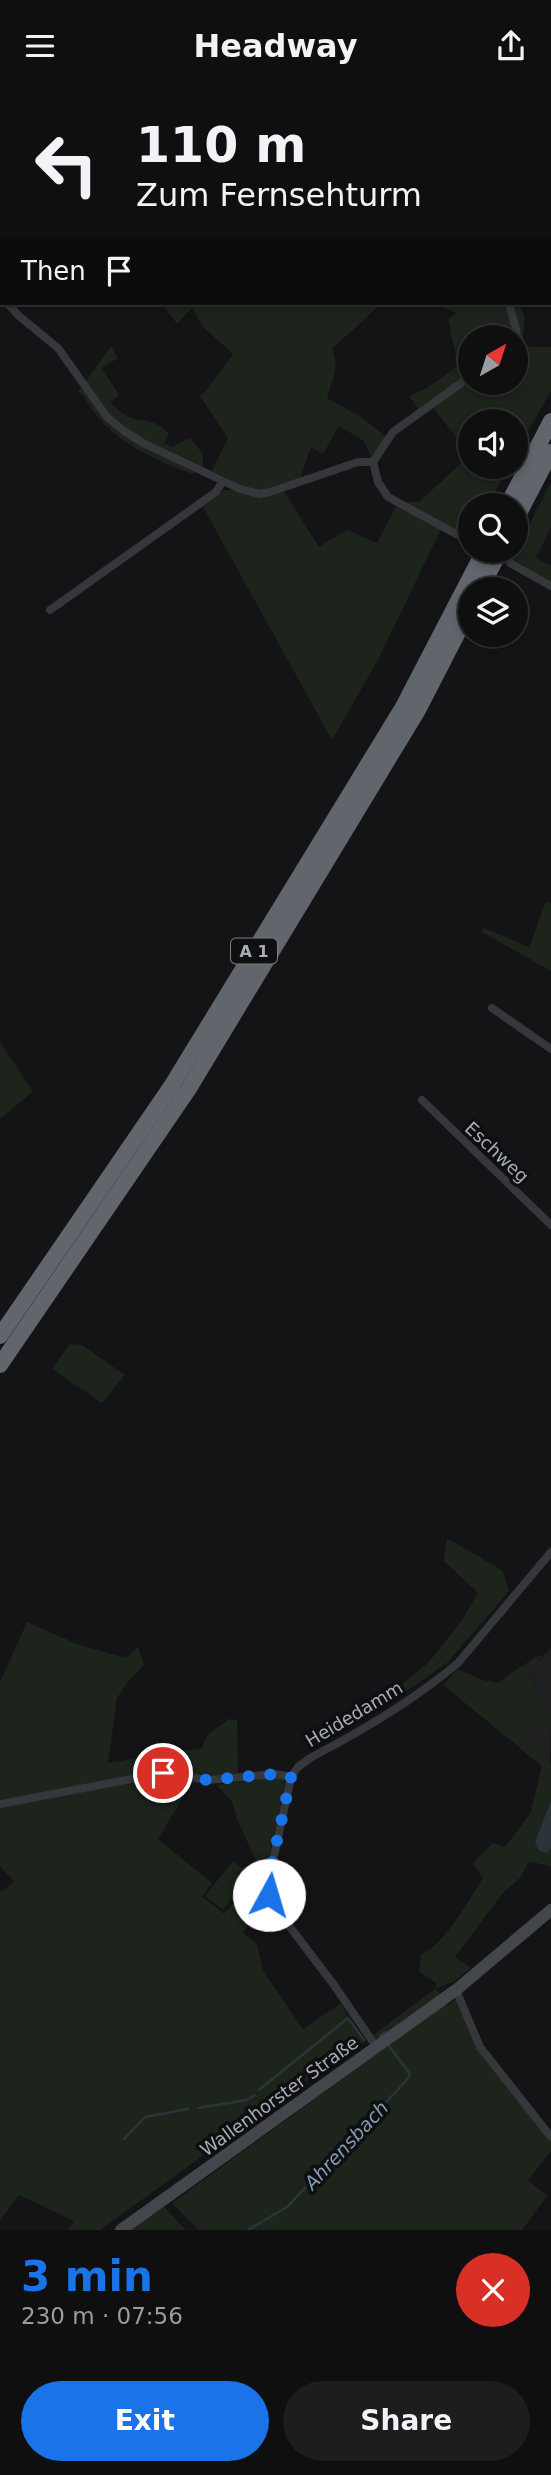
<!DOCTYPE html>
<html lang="en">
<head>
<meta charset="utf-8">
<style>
  :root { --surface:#0f0f10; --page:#1d1d1e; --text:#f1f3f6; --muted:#9b9c9f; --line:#2f2f30; --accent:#1a73e8 }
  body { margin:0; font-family:"DejaVu Sans",sans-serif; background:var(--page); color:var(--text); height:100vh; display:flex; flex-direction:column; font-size:26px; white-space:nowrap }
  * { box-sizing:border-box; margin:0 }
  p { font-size:23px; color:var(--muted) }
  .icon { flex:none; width:38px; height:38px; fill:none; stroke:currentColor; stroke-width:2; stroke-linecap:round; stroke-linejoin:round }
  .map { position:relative; height:2139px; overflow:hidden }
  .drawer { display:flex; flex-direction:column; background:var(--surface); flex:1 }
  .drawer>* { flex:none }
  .guide { position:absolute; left:0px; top:0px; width:551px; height:214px; box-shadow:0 4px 10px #0003,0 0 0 2px var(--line); background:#0f0f10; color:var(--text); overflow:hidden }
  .needle { width:46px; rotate:39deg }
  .tools { position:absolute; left:458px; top:234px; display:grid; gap:14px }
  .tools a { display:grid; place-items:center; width:70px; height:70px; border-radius:50%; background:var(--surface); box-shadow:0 4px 10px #0003,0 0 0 2px var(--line); font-size:35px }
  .pin { position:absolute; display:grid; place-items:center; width:60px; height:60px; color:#fff; margin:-30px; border:4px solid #fff; border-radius:50%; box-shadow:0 2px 7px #0007 }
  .me { position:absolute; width:77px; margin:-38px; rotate:6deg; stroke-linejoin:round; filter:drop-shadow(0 0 5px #0008) }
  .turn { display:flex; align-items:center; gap:24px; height:147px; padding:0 21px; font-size:32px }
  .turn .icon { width:91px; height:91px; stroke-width:2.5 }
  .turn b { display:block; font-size:49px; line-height:60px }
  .then { display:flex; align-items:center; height:66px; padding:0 21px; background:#0003; gap:14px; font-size:26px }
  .round { display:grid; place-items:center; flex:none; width:74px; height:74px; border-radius:37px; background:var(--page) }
  .summary { display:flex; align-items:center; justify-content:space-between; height:119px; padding:0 21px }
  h1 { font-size:42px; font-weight:700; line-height:52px; color:var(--accent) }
  .cta { display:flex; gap:14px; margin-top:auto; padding:14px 21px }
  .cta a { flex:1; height:80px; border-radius:42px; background:var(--accent); color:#fff; font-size:28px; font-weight:700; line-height:80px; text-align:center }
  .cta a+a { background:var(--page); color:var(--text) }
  header { display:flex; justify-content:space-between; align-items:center; height:91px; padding:0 21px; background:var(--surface); font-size:32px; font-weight:700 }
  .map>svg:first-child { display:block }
  .built { fill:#202023 }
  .green { fill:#1c241c; fill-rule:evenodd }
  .water { fill:#2b3539 }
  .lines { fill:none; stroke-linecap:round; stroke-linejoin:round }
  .stream { stroke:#2b3539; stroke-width:2.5 }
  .minor { stroke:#35373b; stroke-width:8 }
  .secondary { stroke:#43464b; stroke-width:12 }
  .motorway { stroke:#61656c; stroke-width:16 }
  .route { stroke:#1a73e8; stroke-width:12; stroke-dasharray:0 21.6 }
  .labels { text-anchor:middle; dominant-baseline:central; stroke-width:7; stroke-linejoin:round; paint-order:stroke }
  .shield { fill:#0f0f11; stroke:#797e84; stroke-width:2 }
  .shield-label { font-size:16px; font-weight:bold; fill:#a6adb6 }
  .street-label { font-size:18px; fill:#a6adb6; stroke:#0f0f11 }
  .water-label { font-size:19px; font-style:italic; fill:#7d9fb0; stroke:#0f0f11 }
</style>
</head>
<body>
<header><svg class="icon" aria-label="menu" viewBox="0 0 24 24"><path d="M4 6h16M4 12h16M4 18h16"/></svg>Headway<svg class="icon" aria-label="share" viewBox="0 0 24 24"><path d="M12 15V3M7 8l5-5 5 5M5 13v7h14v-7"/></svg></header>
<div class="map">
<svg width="551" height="2139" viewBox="0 0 551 2139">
  <rect width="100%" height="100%" fill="#141416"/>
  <path class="built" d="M551,1557v63l-24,-38z
    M541,1632l10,4 -1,36 -22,-28z"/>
  <path class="green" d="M0,0h215l4,2h-217l-2,140z
    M242,0h217l2,2h-220z
    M161,212h221l-50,46c8,22 0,29 -5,49l34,19 28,22 -16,23 -9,-21 -25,-15 -16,28 -12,-7 -11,32 -20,6 39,62 28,-17 30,13 20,-38 44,24 -62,129 -47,82 -129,-233 22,-17h12l-8,-11 -17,-8 16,-33 -28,-42 6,-5 27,-37 -31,-28 -10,-18 -15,16z
    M420,212h99l6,14 -3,30h29v44l-35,61v-30h-45v45h37l-20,39h-17v30l-13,-1 -60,-33h21l51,-47 -39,-50 -10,7 -12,-16 18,-8 31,-22 -10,-47 9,-6 -18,-7 -17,2zM471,247h45v45h-45z
    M111,255l7,12 -16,10 17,27 -8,7c21,28 36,9 58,31l-5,10 8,4 18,-9 13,16v13l-10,7c-31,-11 -63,-25 -87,-48 -10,-10 -18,-24 -27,-35z
    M551,391v45l-15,31 15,7v17l-39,-23z
    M546,810l5,3v67l-69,-39 2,-4 45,19z
    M0,951l33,49 -33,28z
    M70,1253l12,1 43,30 -23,28 -50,-34z
    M447,1447l56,33 6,20 -62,72 -59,41 1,-9 40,-33 31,-39 18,-30 -34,-32z
    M27,1531l50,22 49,14 12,-11 6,18 -16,17 -11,16 -9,65 94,-15 5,-13 22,-16 8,1 1,53 -27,3 -49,-6 -162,30v-118z
    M543,1564l-16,19 24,37v16l-10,-4 -13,12 23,29v37l-16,41 3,8 9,3 4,-5v19l-22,-6 -8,16 -19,17 -47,63 16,11 -18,14 -17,6 10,18 12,-8 46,85 47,59v9l-23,29 19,16 -25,34h-324l-26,-27 212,-154 -11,-14 63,-47v-5l-17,-12 2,-16c24,-11 47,-54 62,-77l-10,-15 20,-20 12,4 26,-35 11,-46 -99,-81 15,-16 25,11 14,3 37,-25z
    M279,1686l4,2 2,4 -19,88 -5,1 -24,-53 -5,-18 -16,-16z
    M160,1687l31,6 -33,55 54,44 -10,13 22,18 32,-39 6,6 6,25 -17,14 -8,13 14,11 6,27 40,58 38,-26 8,17 16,22 -27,20 -27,16 -211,152h-32l6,-9 -55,-26 -19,26v-329l14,-10 -14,-16v-59z
    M233,1770l18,14 -28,35 -18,-14z
    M164,2116l22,23h-55z"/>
  <path class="water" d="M551,1710v47l-4,5 -9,-3 -3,-8z"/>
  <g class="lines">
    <path class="stream" d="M380,1945l6,-4
      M259,1999l89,-72 16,22
      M198,2017l49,-8 8,-5
      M124,2048l21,-22 43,-8
      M248,2139l39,-23 118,-125 5,-8 -21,-28"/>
    <path class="minor" d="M456,0v2
      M0,203l2,3
      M7,212l12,13 39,32 49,69 17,14 19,12 97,46 19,5 11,-2 88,-30h15
      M509,212l8,30 -2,5
      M373,371l5,20 10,15 83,45
      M373,371l20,-30 78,-56
      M510,472l41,23
      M50,519l166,-118 7,-11
      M492,917l59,41
      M422,1009l129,125
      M0,1713l163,-31 45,7 67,-6 16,3
      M456,1899l24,57 71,90
      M377,1957l-43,-63 -60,-79 -5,-11 -1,-11 23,-107 7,-10 12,-9c52,-27 103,-57 148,-95l93,-111"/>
    <path class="secondary" d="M121,2139l335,-240 95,-80"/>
    <path class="motorway" d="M507,415l44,-85
      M516,428l35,-67
      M480,499l20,-39
      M0,1245l172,-251 231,-378 81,-156
      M0,1274l188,-275 230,-380 53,-103"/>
  </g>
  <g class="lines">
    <path class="route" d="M163,1682l45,7 67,-6 16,3 -22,100v18"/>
  </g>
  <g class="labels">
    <rect class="shield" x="231" y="847.5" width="46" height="25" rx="5"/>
    <g class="shield-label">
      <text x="254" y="860">A 1</text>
    </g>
    <g class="street-label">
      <text transform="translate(497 1061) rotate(43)">Eschweg</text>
      <text transform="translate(354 1623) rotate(-31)">Heidedamm</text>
      <text transform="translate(279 2005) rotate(-36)">Wallenhorster Straße</text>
    </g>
    <g class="water-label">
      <text transform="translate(346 2054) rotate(-47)">Ahrensbach</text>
    </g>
  </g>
</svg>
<div class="tools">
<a><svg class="needle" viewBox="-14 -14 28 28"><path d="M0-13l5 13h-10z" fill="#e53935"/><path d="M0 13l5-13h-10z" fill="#9b9c9f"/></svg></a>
<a><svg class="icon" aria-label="sound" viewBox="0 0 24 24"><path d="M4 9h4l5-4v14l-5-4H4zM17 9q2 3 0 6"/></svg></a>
<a><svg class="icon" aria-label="search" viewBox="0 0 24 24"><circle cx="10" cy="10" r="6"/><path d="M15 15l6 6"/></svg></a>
<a><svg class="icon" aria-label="layers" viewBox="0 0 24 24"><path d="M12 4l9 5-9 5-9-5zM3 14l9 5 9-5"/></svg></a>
</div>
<div class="pin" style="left:163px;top:1682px;background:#d93025"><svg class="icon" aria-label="arrive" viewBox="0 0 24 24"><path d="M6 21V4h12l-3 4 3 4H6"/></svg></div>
<svg class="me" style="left:269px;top:1804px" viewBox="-20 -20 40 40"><circle r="19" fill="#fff"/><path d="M0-13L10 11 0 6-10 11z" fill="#1a73e8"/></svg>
<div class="guide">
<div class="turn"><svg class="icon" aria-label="left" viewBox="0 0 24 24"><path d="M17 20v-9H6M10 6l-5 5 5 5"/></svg><div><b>110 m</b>Zum Fernsehturm</div></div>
<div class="then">Then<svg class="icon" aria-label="arrive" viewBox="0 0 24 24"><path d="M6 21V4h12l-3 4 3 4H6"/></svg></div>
</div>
</div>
<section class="drawer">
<div class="summary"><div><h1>3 min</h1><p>230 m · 07:56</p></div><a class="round" style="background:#d93025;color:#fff"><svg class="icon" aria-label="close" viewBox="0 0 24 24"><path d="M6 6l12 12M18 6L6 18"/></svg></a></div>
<div class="cta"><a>Exit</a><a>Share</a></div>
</section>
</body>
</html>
